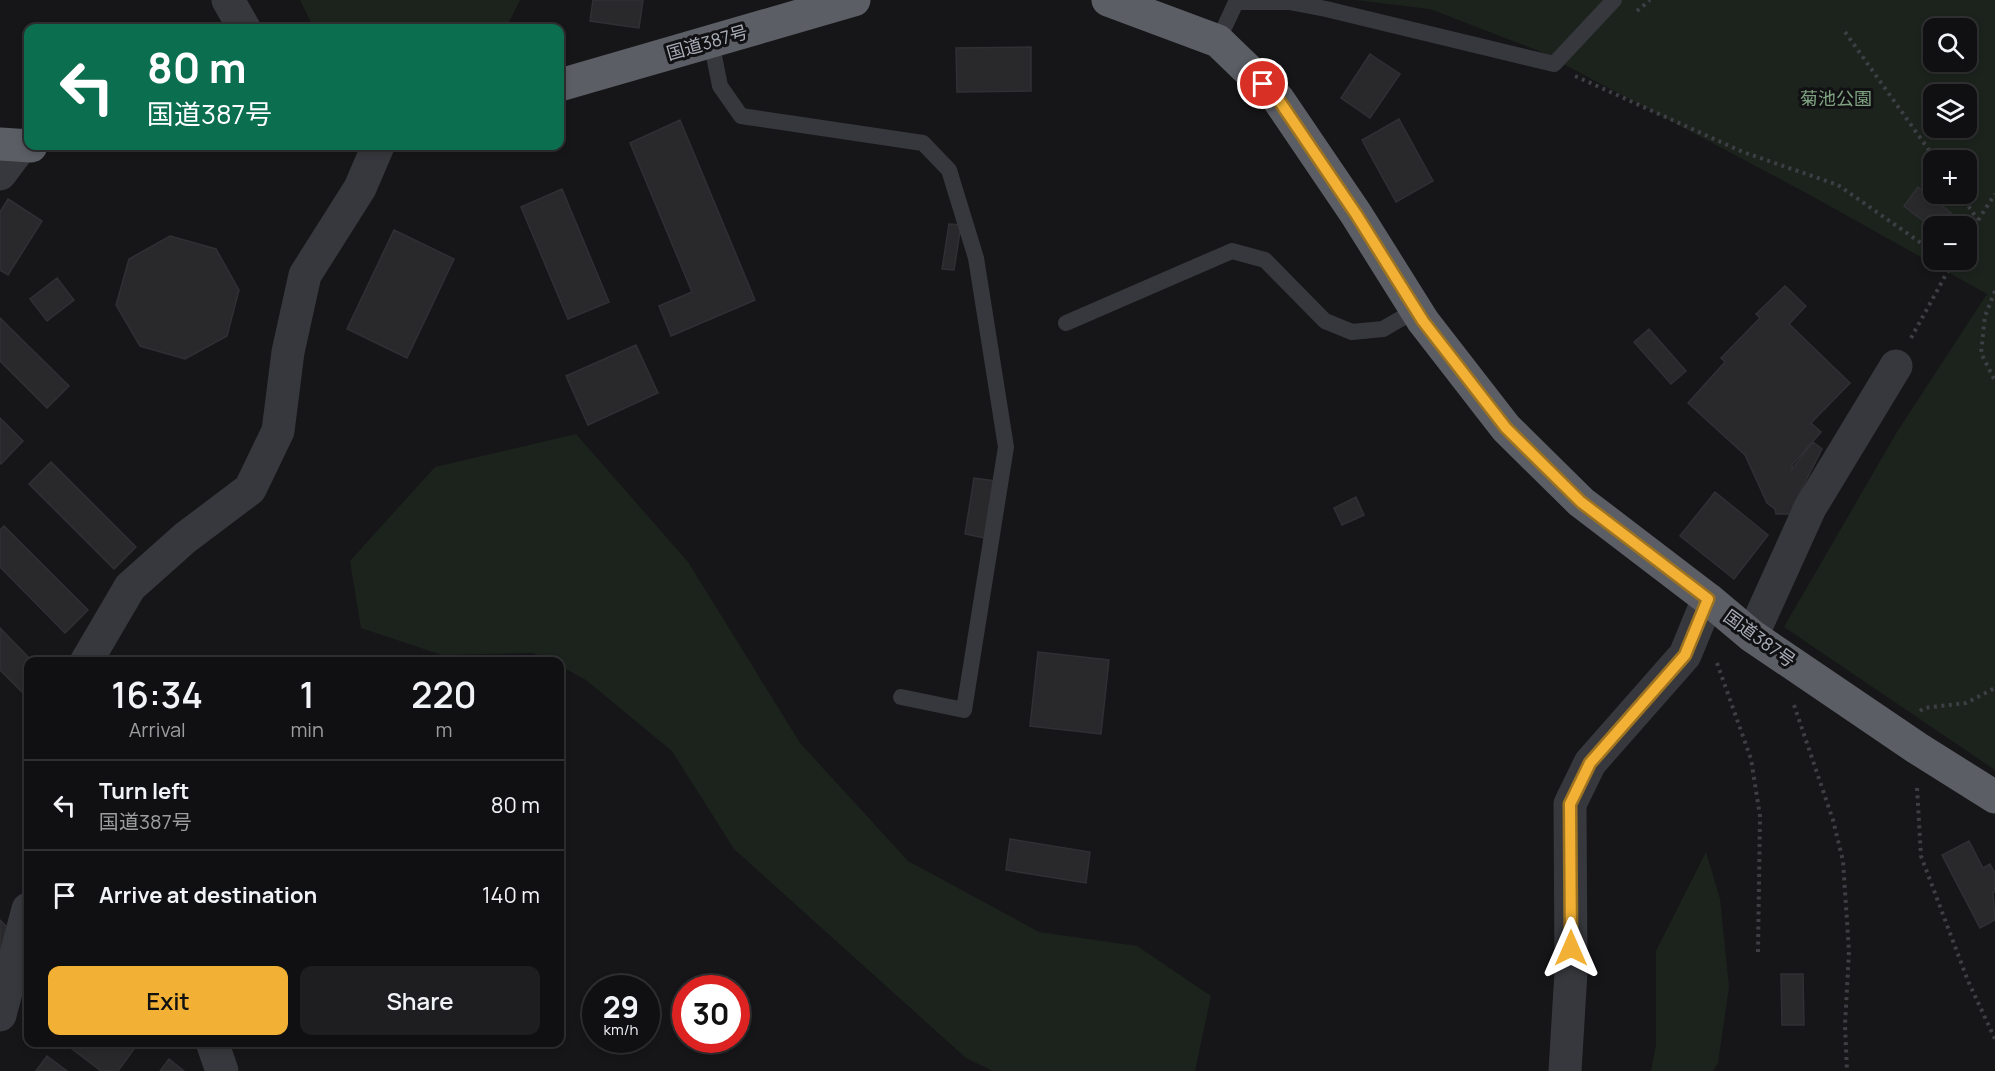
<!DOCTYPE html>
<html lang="en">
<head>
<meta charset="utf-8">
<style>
  :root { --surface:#101012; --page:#1e1e20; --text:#f1f3f6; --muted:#9c9d9f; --line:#303032; --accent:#f2b134 }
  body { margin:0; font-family:Manrope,"Noto Sans JP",sans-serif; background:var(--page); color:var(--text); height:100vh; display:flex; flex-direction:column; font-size:22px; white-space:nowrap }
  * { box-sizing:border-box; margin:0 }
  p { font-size:20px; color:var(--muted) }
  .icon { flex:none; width:33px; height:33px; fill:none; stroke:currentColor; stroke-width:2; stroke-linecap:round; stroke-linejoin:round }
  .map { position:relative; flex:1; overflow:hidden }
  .side { position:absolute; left:24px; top:657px; width:540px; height:390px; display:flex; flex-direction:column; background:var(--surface); border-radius:12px; box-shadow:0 3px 9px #0003,0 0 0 2px var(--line) }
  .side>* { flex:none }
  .banner { position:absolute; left:24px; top:24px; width:540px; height:126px; border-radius:12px; box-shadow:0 3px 9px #0003,0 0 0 2px var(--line); background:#0b6e4f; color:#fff; overflow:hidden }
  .buttons { position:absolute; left:1923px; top:18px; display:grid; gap:12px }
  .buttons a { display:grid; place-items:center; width:54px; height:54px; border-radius:12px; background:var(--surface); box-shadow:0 3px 9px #0003,0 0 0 2px var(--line); font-size:30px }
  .speed { position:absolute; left:582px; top:975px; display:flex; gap:12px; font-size:30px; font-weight:700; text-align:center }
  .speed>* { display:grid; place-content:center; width:78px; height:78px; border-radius:50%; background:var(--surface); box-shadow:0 3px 9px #0003,0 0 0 2px var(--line); line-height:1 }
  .speed small { font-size:15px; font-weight:400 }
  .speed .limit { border:9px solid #d22; background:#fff; color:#111 }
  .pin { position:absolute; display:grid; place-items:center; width:51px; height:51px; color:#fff; margin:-26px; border:3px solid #fff; border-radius:50%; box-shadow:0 2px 6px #0007 }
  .me { position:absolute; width:66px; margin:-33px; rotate:0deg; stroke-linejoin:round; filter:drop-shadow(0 0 4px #0008) }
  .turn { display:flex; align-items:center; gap:21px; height:126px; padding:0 24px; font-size:27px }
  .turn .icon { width:78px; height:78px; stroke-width:2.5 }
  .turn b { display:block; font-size:42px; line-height:51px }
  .eta { display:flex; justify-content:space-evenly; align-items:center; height:102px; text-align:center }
  .eta b { font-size:36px; font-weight:600; line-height:42px }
  .primary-button { display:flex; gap:12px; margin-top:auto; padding:12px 24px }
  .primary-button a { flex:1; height:69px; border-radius:12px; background:var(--accent); color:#111; font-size:24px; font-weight:600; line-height:69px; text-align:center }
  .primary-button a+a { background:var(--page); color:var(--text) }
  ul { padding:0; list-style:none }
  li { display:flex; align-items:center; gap:18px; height:90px; padding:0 24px; border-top:2px solid var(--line) }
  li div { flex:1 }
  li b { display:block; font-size:22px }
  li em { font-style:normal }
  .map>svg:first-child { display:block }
  .green { fill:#1c231d; fill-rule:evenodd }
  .building { fill:#29292c; stroke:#303034; stroke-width:1.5 }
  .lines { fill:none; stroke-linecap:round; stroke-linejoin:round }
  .path { stroke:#3d3f44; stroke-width:4; stroke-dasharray:3 4.5; stroke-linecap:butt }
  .service { stroke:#37383d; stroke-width:16 }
  .minor { stroke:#37383d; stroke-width:33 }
  .trunk { stroke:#5b5e65; stroke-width:33 }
  .route-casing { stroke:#9d7322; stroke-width:15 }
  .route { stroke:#f2b134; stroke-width:10 }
  .labels { text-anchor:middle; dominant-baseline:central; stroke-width:6; stroke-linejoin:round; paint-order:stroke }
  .street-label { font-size:18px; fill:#a8adb8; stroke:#111113 }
  .park-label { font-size:18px; fill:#7fa381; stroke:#111113 }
</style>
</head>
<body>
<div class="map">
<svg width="1995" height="1071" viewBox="0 0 1995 1071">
  <rect width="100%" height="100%" fill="#161618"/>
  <path class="green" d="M300,0h220l-13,26 -29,2h-164z
    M1355,0h640v770l-211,-143 113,-195 90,-138 -177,-99 -271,-144 -109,-42zM1934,28h32v34h-32zM1934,94h32v34h-32zM1934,160h32v34h-32zM1934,226h32v34h-32z
    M576,434l112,128 112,181 108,118 131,71 98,14 74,50 -16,75h-202l-27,-13 -232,-209 -62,-98 -86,-71 -26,-14v-4l-10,-1 -17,-8 -91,2 -81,-27 -11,-67 85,-94z
    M1706,852l14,47 9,88 -11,76 -5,8h-62l5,-26v-94z"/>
  <path class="building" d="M593,0h50l-4,28 -49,-7z
    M1031,47v44l-74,1 -1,-44z
    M1370,54l30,20 -30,44 -29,-20z
    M1399,119l34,62 -37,21 -34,-62z
    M680,120l75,180 -84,36 -12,-30 33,-14 -62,-149z
    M1918,187l33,26 -10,13h-7v3l-30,-23z
    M562,189l47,113 -41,17 -47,-112z
    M8,199l34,22 -34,54 -8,-5v-58z
    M949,224l12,1 -7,45 -12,-1z
    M394,230l60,29 -47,99 -60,-29z
    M170,236l46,13 23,41 -12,46 -42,23 -45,-13 -24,-41 13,-46z
    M57,278l17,22 -27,21 -17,-22z
    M1785,286l21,20 -17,18 61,59 -39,40 10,9 -29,33v4l21,-27 9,7 -29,57v8h-17l-1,-5 -8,-6 -22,-48 -57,-52 37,-41 -4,-4 39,-40 -4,-4z
    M0,318l69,68 -22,22 -47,-47z
    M1649,329l37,42 -15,13 -37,-42z
    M636,345l22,48 -70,32 -22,-49z
    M0,418l23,23 -22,23 -1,-1z
    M51,462l85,85 -22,22 -85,-85z
    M974,478l21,3 -10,57 -20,-4z
    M1715,492l53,43 -34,44 -54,-43z
    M1356,497l8,18 -22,10 -8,-17z
    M4,526l84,84 -23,23 -65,-66v-37z
    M0,628l33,34h-5v30l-3,3 -25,-25z
    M1038,652l71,8 -8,74 -71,-8z
    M1010,839l80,13 -4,31 -80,-13z
    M1969,841l14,27 7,-4 5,9v19h-2l2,28 -15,8 -38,-73z
    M0,920l17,17 -17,17z
    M1781,974h22l1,51h-22z
    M63,1042h76l-21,29h-17z
    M47,1056l20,15h-31z
    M169,1059l15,12h-24z"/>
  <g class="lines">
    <path class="path" d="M1637,11l13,-11
      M1845,32l91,128
      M1575,76l168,76 95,33 96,67
      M1960,194l18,26
      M1966,239l29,-45
      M1944,260l7,4
      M1995,291l-10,25 -4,37 14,28
      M1911,338l43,-78
      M1717,663l34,96 9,57 -2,136
      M1794,705l39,115 10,41 6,90 -4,74 2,46
      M1920,711l4,-3 42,-5 29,-15
      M1917,788l4,68 47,125 27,58"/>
    <path class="service" d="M1238,2h51l37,7 228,55 60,-64
      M711,41l9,45 21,30 182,27 26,27 27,88 30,189 -42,263 -63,-13
      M1218,41l19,-41
      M1066,323l166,-72 33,9 60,61 27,11 31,-3 33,-19"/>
    <path class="minor" d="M228,0l16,28
      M0,174l21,-28
      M1752,636l58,-128 86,-142
      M86,662l44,-75 55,-49 65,-49 28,-58 10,-79 17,-77 55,-87 18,-42
      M0,1015l28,-106
      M212,1042l10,29
      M1565,1071l6,-99 -1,-168 20,-41 95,-108 23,-56"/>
    <path class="trunk" d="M1108,0l110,41 60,58 78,115 67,107 83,107 75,74 127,97 44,37 165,112 78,49
      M560,85l294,-85
      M0,144l31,2"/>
  </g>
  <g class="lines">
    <defs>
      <path id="route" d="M1263,84l15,15 78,115 67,107 83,107 75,74 127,97 -23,56 -95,108 -20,41 1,144"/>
    </defs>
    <use href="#route" class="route-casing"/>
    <use href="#route" class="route"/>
  </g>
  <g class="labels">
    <g class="street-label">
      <text transform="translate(707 42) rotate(-16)">国道387号</text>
      <text transform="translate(1760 638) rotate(36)">国道387号</text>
    </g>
    <g class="park-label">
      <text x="1836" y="98">菊池公園</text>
    </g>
  </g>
</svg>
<div class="buttons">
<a><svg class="icon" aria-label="search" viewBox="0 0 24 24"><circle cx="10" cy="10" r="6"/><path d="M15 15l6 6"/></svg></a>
<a><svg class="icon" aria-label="layers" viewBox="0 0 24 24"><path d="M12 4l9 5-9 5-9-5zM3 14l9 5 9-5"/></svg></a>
<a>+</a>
<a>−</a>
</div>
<div class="speed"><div>29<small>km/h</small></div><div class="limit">30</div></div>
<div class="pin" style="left:1263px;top:84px;background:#d93025"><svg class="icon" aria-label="arrive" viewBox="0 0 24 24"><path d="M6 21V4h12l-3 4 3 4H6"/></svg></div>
<svg class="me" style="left:1571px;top:948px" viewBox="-20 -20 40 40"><path d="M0-17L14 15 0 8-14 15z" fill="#f2b134" stroke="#fff" stroke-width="4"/></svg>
<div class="banner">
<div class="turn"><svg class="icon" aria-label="left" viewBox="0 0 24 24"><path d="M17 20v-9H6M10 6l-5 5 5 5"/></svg><div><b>80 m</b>国道387号</div></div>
</div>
<section class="side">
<div class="eta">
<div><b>16:34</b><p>Arrival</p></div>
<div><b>1</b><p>min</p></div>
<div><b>220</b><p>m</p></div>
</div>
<ul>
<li><svg class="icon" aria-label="left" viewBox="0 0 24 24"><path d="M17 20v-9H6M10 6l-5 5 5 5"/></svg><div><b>Turn left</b><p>国道387号</p></div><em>80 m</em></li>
<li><svg class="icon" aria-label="arrive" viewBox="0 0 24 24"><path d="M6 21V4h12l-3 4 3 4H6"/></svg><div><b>Arrive at destination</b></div><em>140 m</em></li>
</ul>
<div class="primary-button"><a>Exit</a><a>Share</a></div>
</section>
</div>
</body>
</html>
